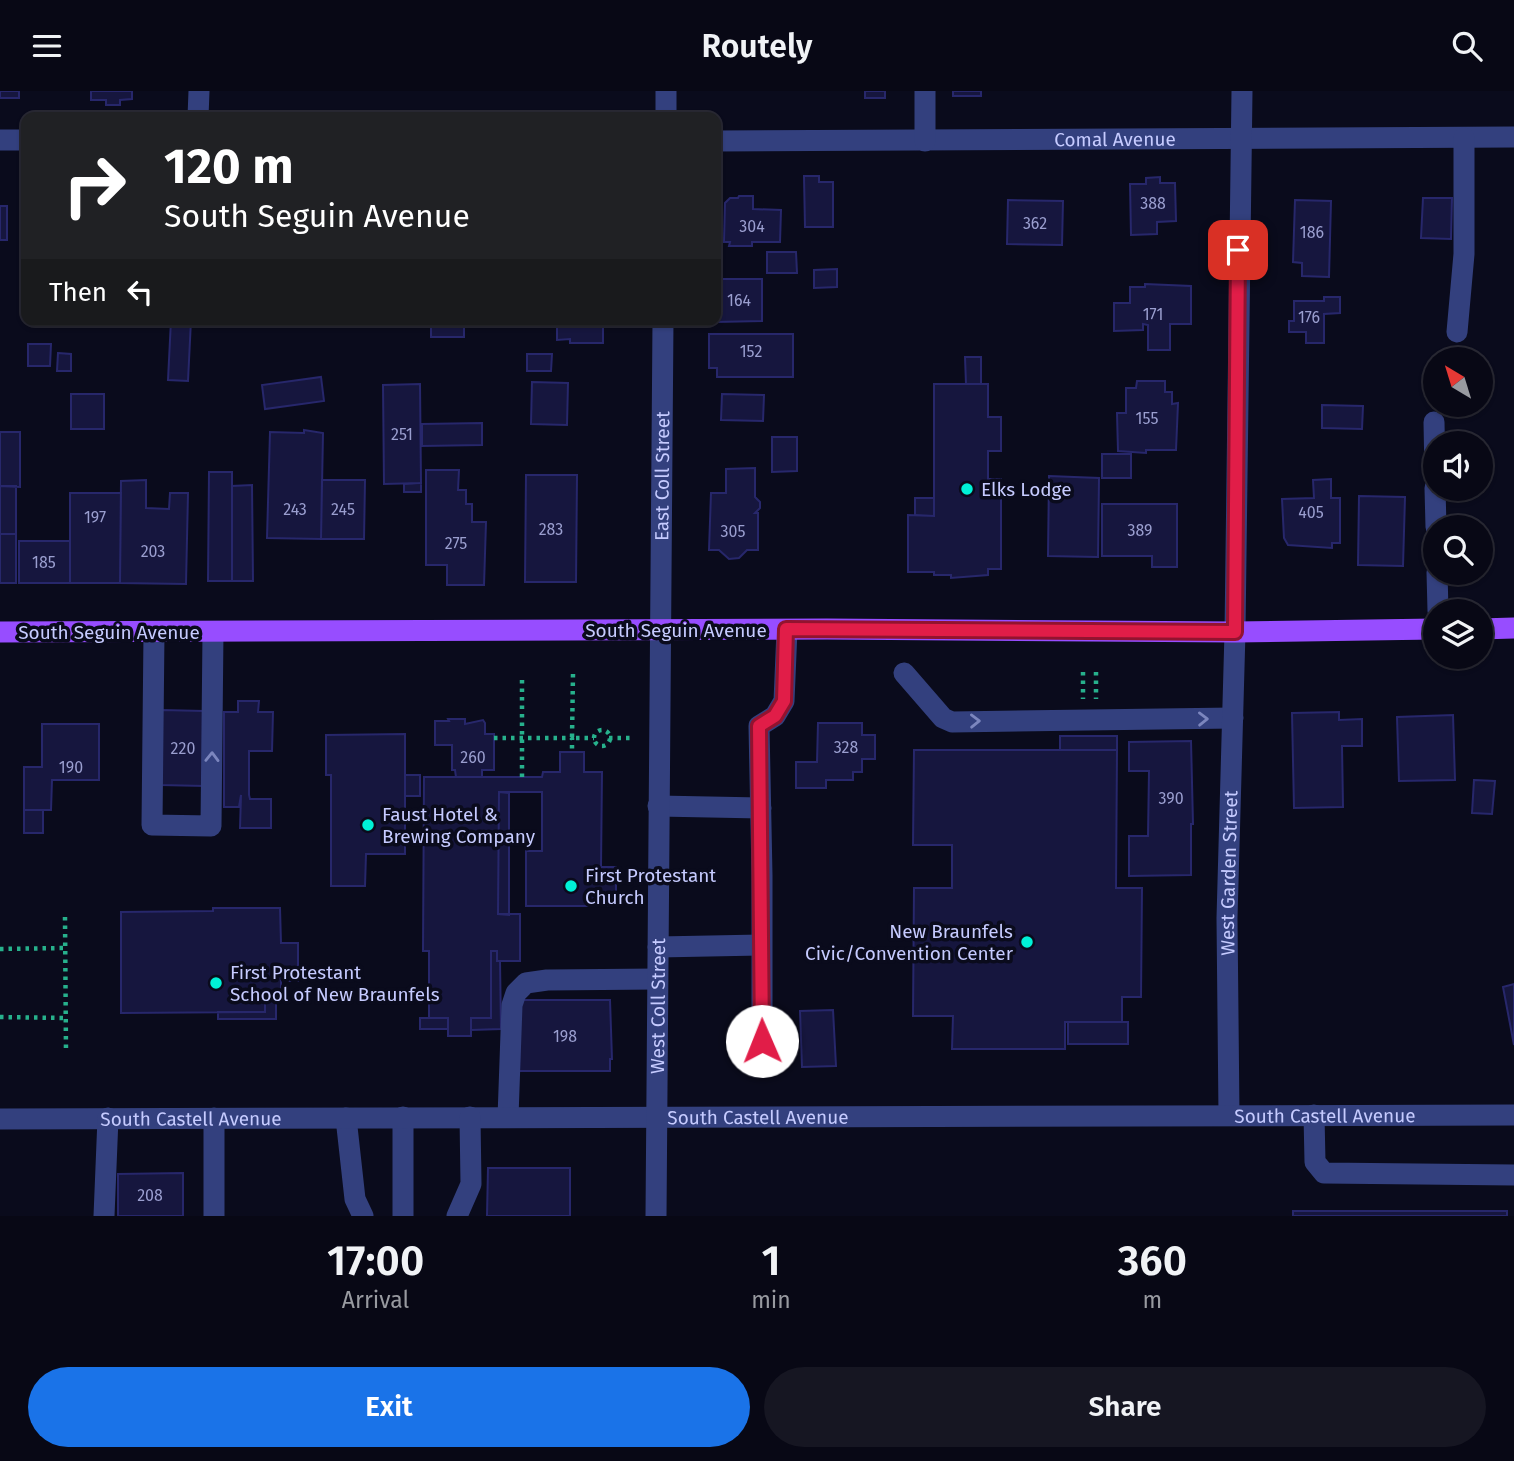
<!DOCTYPE html>
<html lang="en">
<head>
<meta charset="utf-8">
<style>
  :root { --surface:#080815; --page:#161622; --text:#f1f3f6; --muted:#989aa0; --line:#292934; --accent:#1a73e8 }
  body { margin:0; font-family:"Fira Sans",sans-serif; background:var(--page); color:var(--text); height:100vh; display:flex; flex-direction:column; font-size:26px; white-space:nowrap }
  * { box-sizing:border-box; margin:0 }
  p { font-size:23px; color:var(--muted) }
  .icon { flex:none; width:38px; height:38px; fill:none; stroke:currentColor; stroke-width:2; stroke-linecap:round; stroke-linejoin:round }
  .map { position:relative; height:1125px; overflow:hidden }
  .sheet { display:flex; flex-direction:column; background:var(--surface); flex:1 }
  .sheet>* { flex:none }
  .banner { position:absolute; left:21px; top:21px; width:700px; height:214px; border-radius:14px; box-shadow:0 2px 5px #0004,0 0 0 2px var(--line); background:#202124; color:#fff; overflow:hidden }
  .needle { width:46px; rotate:322deg }
  .buttons { position:absolute; left:1423px; top:256px; display:grid; gap:14px }
  .buttons a { display:grid; place-items:center; width:70px; height:70px; border-radius:50%; background:var(--surface); box-shadow:0 2px 5px #0004,0 0 0 2px var(--line); font-size:35px }
  .pin { position:absolute; display:grid; place-items:center; width:60px; height:60px; color:#fff; margin:-30px; border-radius:14px; box-shadow:0 4px 10px #0006 }
  .me { position:absolute; width:77px; margin:-38px; rotate:359deg; stroke-linejoin:round; filter:drop-shadow(0 0 5px #0008) }
  .turn { display:flex; align-items:center; gap:24px; height:147px; padding:0 28px; font-size:32px }
  .turn .icon { width:91px; height:91px; stroke-width:2.5 }
  .turn b { display:block; font-size:49px; line-height:60px }
  .then { display:flex; align-items:center; height:66px; padding:0 28px; background:#0003; gap:14px; font-size:26px }
  .eta { display:flex; justify-content:space-evenly; align-items:center; height:119px; text-align:center }
  .eta b { font-size:42px; font-weight:600; line-height:49px }
  .button { display:flex; gap:14px; margin-top:auto; padding:14px 28px }
  .button a { flex:1; height:80px; border-radius:42px; background:var(--accent); color:#fff; font-size:28px; font-weight:600; line-height:80px; text-align:center }
  .button a+a { background:var(--page); color:var(--text) }
  header { display:flex; justify-content:space-between; align-items:center; height:91px; padding:0 28px; background:var(--surface); font-size:32px; font-weight:600 }
  .map>svg:first-child { display:block }
  .building { fill:#16163e; stroke:#27276b; stroke-width:2 }
  .lines { fill:none; stroke-linecap:round; stroke-linejoin:round }
  .path { stroke:#27b18c; stroke-width:4.5; stroke-dasharray:3.5 5; stroke-linecap:butt }
  .minor { stroke:#33407e; stroke-width:21 }
  .major { stroke:#974dff; stroke-width:21 }
  .oneway { stroke:#7c86be }
  .route-casing { stroke:#92132f; stroke-width:18 }
  .route { stroke:#e11d48; stroke-width:12 }
  .poi-dot { fill:#00f1d7; stroke:#0a0b1c; stroke-width:2.5 }
  .labels { text-anchor:middle; dominant-baseline:central; stroke-width:7; stroke-linejoin:round; paint-order:stroke }
  .number-label { font-size:16px; fill:#9a9ecf }
  .street-label { font-size:19px; fill:#c6cbff; stroke:#0a0b1c }
  .poi-label { font-size:19px; fill:#c6cbff; stroke:#0a0b1c; text-anchor:start }
</style>
</head>
<body>
<header><svg class="icon" aria-label="menu" viewBox="0 0 24 24"><path d="M4 6h16M4 12h16M4 18h16"/></svg>Routely<svg class="icon" aria-label="search" viewBox="0 0 24 24"><circle cx="10" cy="10" r="6"/><path d="M15 15l6 6"/></svg></header>
<div class="map">
<svg width="1514" height="1125" viewBox="0 0 1514 1125">
  <rect width="100%" height="100%" fill="#0a0b1c"/>
  <path class="building" d="M0,0h19v7h-19z
    M91,0h41v8l-12,1v5h-14v-5h-15z
    M865,0h20v7h-20z
    M953,0h28v5h-28z
    M804,85h15v6h14v45h-28z
    M1160,86v6h15l1,38 -19,1v12l-26,1 -1,-51h16v-6z
    M739,105h14v13l28,1 -1,32h-28v4h-23l1,-4h-6l1,-39 5,-5h8z
    M1423,107h29l-1,41 -30,-1z
    M1008,109l55,1 -1,44 -55,-1z
    M1295,109l36,1 -2,76 -27,-1v-13l-9,-1z
    M0,115h7v34h-7z
    M767,161h29l1,21h-30z
    M837,178v18l-23,1v-18z
    M716,188h46v42l-47,1z
    M1145,193l46,2v38h-21v26h-22v-25l-5,-1v6l-29,1v-28h16v-16h15z
    M1324,206h16v16l-16,1v29h-18v-11h-17v-11h5v-20h30z
    M171,229h20l-3,61 -20,-1z
    M431,229h33v17h-33z
    M557,229h40v2h6v21h-33v-4l-13,1z
    M709,243h84v43h-76v-9h-8z
    M28,253h23l-1,22h-22z
    M58,262l13,1v17h-14z
    M527,263h25l-1,17h-24z
    M965,266h16v27h-15z
    M321,286l3,24 -59,8 -3,-24z
    M1137,290h28v11h7v12l6,-1 -2,47h-30v3l-28,-2 -1,-38h9v-25h10z
    M532,291l36,1 -1,42 -36,-1z
    M420,293l1,99 -37,1 -1,-99z
    M934,293h54v33h13v34h-13v28h13v90h-13v6l-37,3v-3h-17v-3h-26v-57l26,1z
    M71,303h33v35h-33z
    M722,303l42,1 -1,26 -42,-1z
    M1322,314l41,1 -1,23 -40,-1z
    M482,332v22l-60,1v-22z
    M304,339l19,3 -2,106 -54,-1 3,-106 34,1z
    M0,341h20v55l-20,-1z
    M772,346h25v34l-25,1z
    M1102,363h29v24h-29z
    M755,377v29l5,5v6l-5,5h3v37h-11l-8,8 -10,1 -10,-9h-10l2,-57h15v-24z
    M426,379h33l-1,20h8v14h6v18h14l-2,63h-37v-20h-21z
    M209,381h23v109h-24z
    M526,384h51l-1,107h-51z
    M1049,385l50,2 -1,79 -50,-1z
    M1331,388v19h9v45h-8v5l-44,-3 -4,-7 -2,-39 32,-1 -1,-18z
    M146,389v28l23,1 1,-16h18l-2,91 -66,-1 1,-102z
    M322,389h43l-1,59h-43z
    M421,392v9h-17v-8z
    M252,394l1,96h-21v-95z
    M0,395h16v48h-16z
    M70,402h51l-1,90h-50z
    M1359,405l46,1 -2,69 -45,-1z
    M915,407h19v18l-19,-1z
    M1102,413h75v63h-25v-11h-50z
    M0,443h16v49h-16z
    M19,450h51v42h-51z
    M238,610h21l-1,11h15l-1,39h-23v44l1,4h21v29h-31l1,-33 -2,12h-15v-95h14z
    M162,619l42,1v75l-43,-1z
    M1339,621v8l23,-1v27h-20l1,61 -49,1 -2,-95z
    M1453,624l2,65 -56,1 -2,-64z
    M448,628h17v5l18,-4 2,3v11h9v36h-12v7h-26l-1,-7h-3v-25h-17v-24h14z
    M818,632h44v12h13v24h-13v13h-9v8h-27v8h-30v-26h21z
    M42,633h57v56h-47l-1,30h-27v-43h18z
    M405,643v120h-39l-1,32h-34v-111h-5v-40z
    M1060,645h57v14h-57z
    M1191,650l2,83h-2v51l-62,1v-40h19l1,-65h-20v-29z
    M914,659h203l-1,138h26l-1,109h-19v25h-57v27h-113l1,-33h-40l1,-128h38v-43h-39z
    M560,661h24v20h18l-1,95h15v39h-90v-55h16v-59h-43l-1,122h22v47h-23v-10h-6v67h-20v18h-23v-18h-19v-67h-6l1,-174h118l1,-5h17z
    M405,684h15v21h-15z
    M1474,689l21,1 -3,33 -20,-1z
    M499,701l10,1v122l-11,-1z
    M24,719h19v23h-19z
    M213,817h67l1,35h17v38h-17v16h-16v15l-144,1v-101l92,-1z
    M491,860h6v10h3l1,68 -30,1v-12h20z
    M1514,893v61l-11,-58z
    M265,906h11v22h-58v-7h47z
    M520,909h90l2,59h-2v12h-91z
    M833,919l3,56 -34,1 -2,-56z
    M420,927h28v11h-28z
    M1068,931h60v22h-60z
    M488,1077h82v48h-83z
    M183,1082v43h-65v-42z
    M1293,1120h214v5h-214z"/>
  <g class="lines">
    <path class="path" d="M1083,581v27
      M1096,581v27
      M573,583l-1,64h22
      M594 647a8 8 0 1 1 16 0a8 8 0 1 1-16 0Z
      M494,647h78v14
      M609,647h22
      M522,686v-102
      M65,826l1,135
      M0,858l65,-1
      M0,926l66,1"/>
    <g class="minor">
      <path d="M198,26l1,-26"/>
      <path d="M666,26v-26"/>
      <path d="M0,49h26"/>
      <path id="s1" d="M716,50l798,-4"/>
      <path d="M925,50v-50"/>
      <path d="M1457,241l7,-78v-116"/>
      <path d="M1434,331l1,53"/>
      <path d="M1435,397l1,39"/>
      <path d="M1437,481l1,39"/>
      <path d="M154,542l-2,192 59,1 2,-194"/>
      <path d="M904,582l39,45 9,4 281,-4"/>
      <path d="M658,715l103,2"/>
      <path d="M658,856l103,-2"/>
      <path d="M762,973v-189l-3,-149 16,-10 9,-15 3,-71"/>
      <path id="s2" d="M1229,1024l-2,-197 8,-286 7,-541"/>
      <path d="M1314,1024l1,47 9,11 190,2"/>
      <path d="M403,1026v99"/>
      <path d="M508,1026l4,-112 4,-12 10,-10 21,-3 110,-1"/>
      <path d="M346,1027l9,81 8,17"/>
      <path id="s3" d="M0,1028l1514,-4"/>
      <path d="M104,1125l4,-98"/>
      <path d="M214,1125v-98"/>
      <path d="M457,1125l14,-32 -1,-67"/>
      <path id="s4" d="M656,1125l7,-896"/>
    </g>
    <path class="major" d="M1480,538l34,-1
      M0,541l827,-3 408,3 200,-3"/>
  </g>
  <defs><path id="oneway-chevron" d="M-2-3.5L2.5 0L-2 3.5" fill="none" stroke-width="1.6" stroke-linecap="round" stroke-linejoin="round" transform="scale(1.75)"/></defs>
  <g class="oneway">
    <use href="#oneway-chevron" transform="translate(1203 628) rotate(-1)"/>
    <use href="#oneway-chevron" transform="translate(975 630) rotate(-1)"/>
    <use href="#oneway-chevron" transform="translate(212 666) rotate(-89)"/>
  </g>
  <g class="lines">
    <defs>
      <path id="route" d="M762,950l-3,-315 16,-10 9,-15 2,-72 449,3 3,-382"/>
    </defs>
    <use href="#route" class="route-casing"/>
    <use href="#route" class="route"/>
  </g>
  <g class="poi-dot">
    <circle cx="967" cy="398" r="7"/>
    <circle cx="368" cy="734" r="7"/>
    <circle cx="571" cy="795" r="7"/>
    <circle cx="1027" cy="851" r="7"/>
    <circle cx="216" cy="892" r="7"/>
  </g>
  <g class="labels">
    <g class="number-label">
      <text x="1153" y="112">388</text>
      <text x="1035" y="132">362</text>
      <text x="752" y="135">304</text>
      <text x="1312" y="141">186</text>
      <text x="739" y="209">164</text>
      <text x="1153" y="223">171</text>
      <text x="1309" y="226">176</text>
      <text x="751" y="260">152</text>
      <text x="1147" y="327">155</text>
      <text x="402" y="343">251</text>
      <text x="295" y="418">243</text>
      <text x="343" y="418">245</text>
      <text x="1311" y="421">405</text>
      <text x="95" y="426">197</text>
      <text x="551" y="438">283</text>
      <text x="1140" y="439">389</text>
      <text x="733" y="440">305</text>
      <text x="456" y="452">275</text>
      <text x="153" y="460">203</text>
      <text x="44" y="471">185</text>
      <text x="846" y="656">328</text>
      <text x="183" y="657">220</text>
      <text x="473" y="666">260</text>
      <text x="71" y="676">190</text>
      <text x="1171" y="707">390</text>
      <text x="565" y="945">198</text>
      <text x="150" y="1104">208</text>
    </g>
    <g class="street-label">
      <text stroke="none"><textPath href="#s1" startOffset="399">Comal Avenue</textPath></text>
      <text stroke="none"><textPath href="#s4" startOffset="740">East Coll Street</textPath></text>
      <text x="676" y="539">South Seguin Avenue</text>
      <text x="109" y="541">South Seguin Avenue</text>
      <text stroke="none"><textPath href="#s2" startOffset="242">West Garden Street</textPath></text>
      <text stroke="none"><textPath href="#s4" startOffset="210">West Coll Street</textPath></text>
      <text stroke="none"><textPath href="#s3" startOffset="1325">South Castell Avenue</textPath></text>
      <text stroke="none"><textPath href="#s3" startOffset="758">South Castell Avenue</textPath></text>
      <text stroke="none"><textPath href="#s3" startOffset="191">South Castell Avenue</textPath></text>
    </g>
    <g class="poi-label">
      <text x="981" y="398">Elks Lodge</text>
      <text x="382" y="723">Faust Hotel &amp;<tspan x="382" dy="22">Brewing Company</tspan></text>
      <text x="585" y="784">First Protestant<tspan x="585" dy="22">Church</tspan></text>
      <text x="1013" y="840" text-anchor="end">New Braunfels<tspan x="1013" dy="22">Civic/Convention Center</tspan></text>
      <text x="230" y="881">First Protestant<tspan x="230" dy="22">School of New Braunfels</tspan></text>
    </g>
  </g>
</svg>
<div class="buttons">
<a><svg class="needle" viewBox="-14 -14 28 28"><path d="M0-13l5 13h-10z" fill="#e53935"/><path d="M0 13l5-13h-10z" fill="#989aa0"/></svg></a>
<a><svg class="icon" aria-label="sound" viewBox="0 0 24 24"><path d="M4 9h4l5-4v14l-5-4H4zM17 9q2 3 0 6"/></svg></a>
<a><svg class="icon" aria-label="search" viewBox="0 0 24 24"><circle cx="10" cy="10" r="6"/><path d="M15 15l6 6"/></svg></a>
<a><svg class="icon" aria-label="layers" viewBox="0 0 24 24"><path d="M12 4l9 5-9 5-9-5zM3 14l9 5 9-5"/></svg></a>
</div>
<div class="pin" style="left:1238px;top:159px;background:#d93025"><svg class="icon" aria-label="arrive" viewBox="0 0 24 24"><path d="M6 21V4h12l-3 4 3 4H6"/></svg></div>
<svg class="me" style="left:762px;top:950px" viewBox="-20 -20 40 40"><circle r="19" fill="#fff"/><path d="M0-13L10 11 0 6-10 11z" fill="#e11d48"/></svg>
<div class="banner">
<div class="turn"><svg class="icon" aria-label="right" viewBox="0 0 24 24"><path d="M7 20v-9h11M14 6l5 5-5 5"/></svg><div><b>120 m</b>South Seguin Avenue</div></div>
<div class="then">Then<svg class="icon" aria-label="left" viewBox="0 0 24 24"><path d="M17 20v-9H6M10 6l-5 5 5 5"/></svg></div>
</div>
</div>
<section class="sheet">
<div class="eta">
<div><b>17:00</b><p>Arrival</p></div>
<div><b>1</b><p>min</p></div>
<div><b>360</b><p>m</p></div>
</div>
<div class="button"><a>Exit</a><a>Share</a></div>
</section>
</body>
</html>
